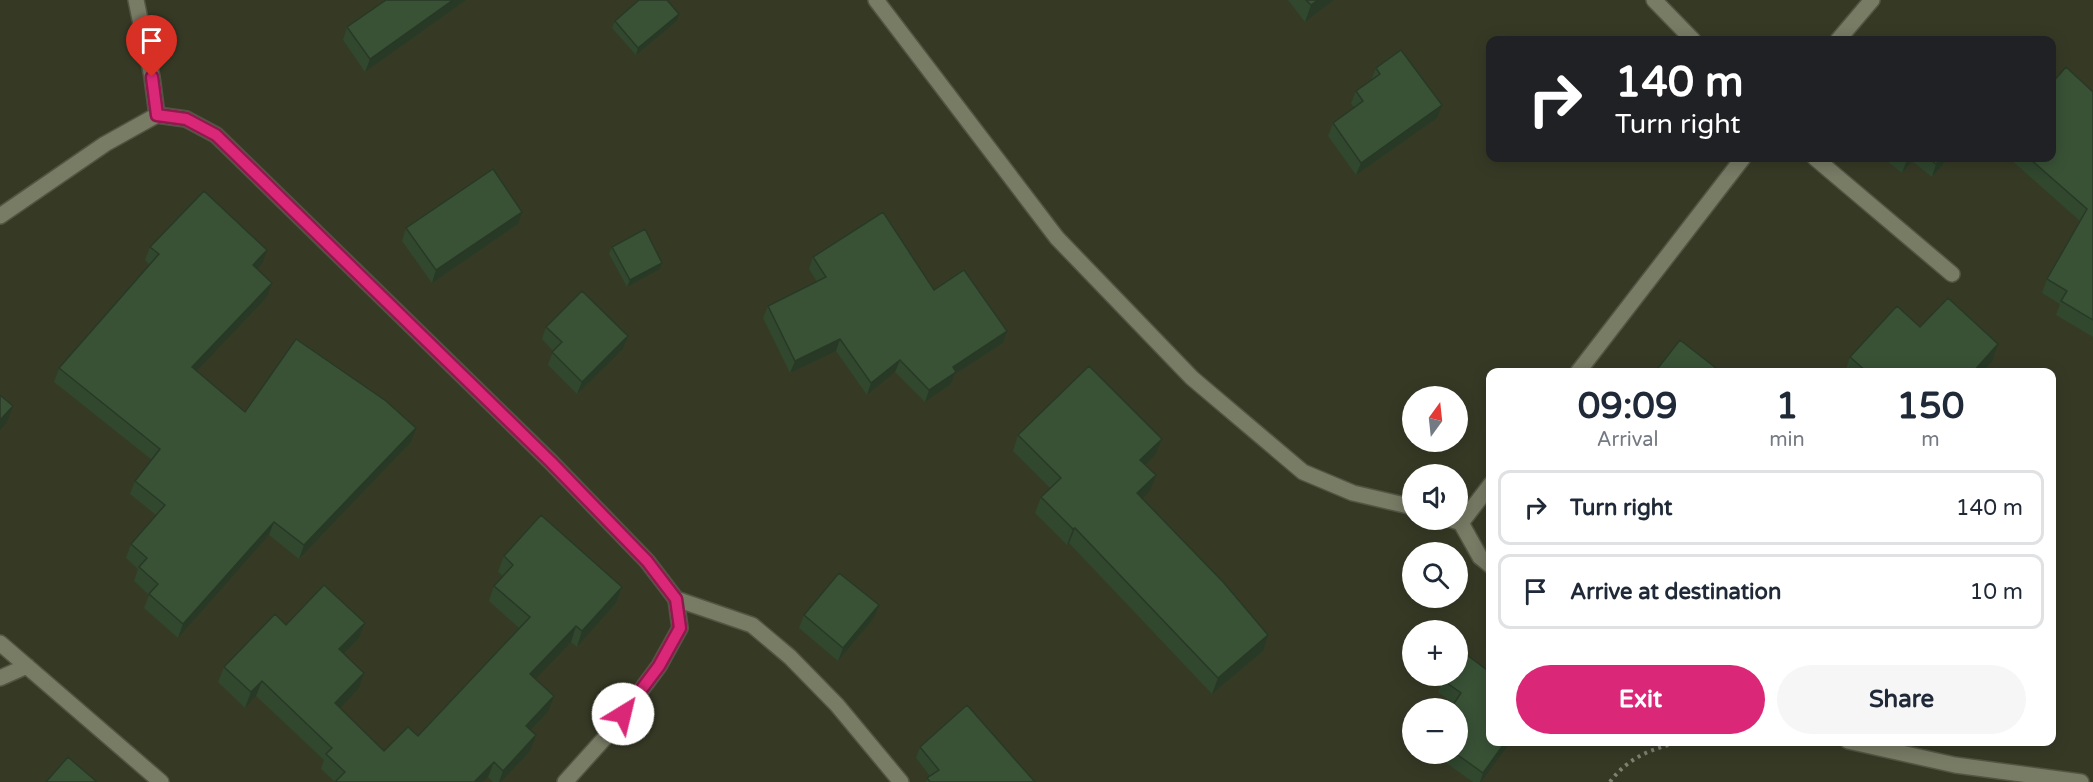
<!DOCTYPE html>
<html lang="en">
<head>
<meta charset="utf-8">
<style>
  :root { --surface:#fff; --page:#f6f6f7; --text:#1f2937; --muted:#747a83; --line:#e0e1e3; --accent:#db2777 }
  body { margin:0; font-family:"Varela Round",sans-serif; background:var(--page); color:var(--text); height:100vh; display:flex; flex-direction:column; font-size:22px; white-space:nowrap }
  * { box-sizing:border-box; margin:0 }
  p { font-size:20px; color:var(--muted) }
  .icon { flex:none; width:33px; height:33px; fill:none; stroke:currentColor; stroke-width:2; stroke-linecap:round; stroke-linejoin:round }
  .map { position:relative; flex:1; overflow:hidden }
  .side { position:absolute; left:1486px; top:368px; width:570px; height:378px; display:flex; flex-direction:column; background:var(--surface); border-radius:12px; box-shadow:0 3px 15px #0003 }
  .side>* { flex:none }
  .hud { position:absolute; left:1486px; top:36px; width:570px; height:126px; border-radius:12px; box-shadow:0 3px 15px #0003; background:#202124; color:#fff; overflow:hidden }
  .needle { width:39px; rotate:15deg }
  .controls { position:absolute; left:1402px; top:386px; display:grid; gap:12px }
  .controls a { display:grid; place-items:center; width:66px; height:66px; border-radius:50%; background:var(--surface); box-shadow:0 3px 15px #0003; font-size:30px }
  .pin { position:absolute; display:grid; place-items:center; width:51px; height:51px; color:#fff; margin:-62px -26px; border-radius:50% 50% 50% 0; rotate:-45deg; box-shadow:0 0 6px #0007 }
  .pin .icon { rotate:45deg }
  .me { position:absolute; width:66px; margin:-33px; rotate:36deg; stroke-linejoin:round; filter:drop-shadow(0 0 4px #0008) }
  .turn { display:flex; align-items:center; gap:21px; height:126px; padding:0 30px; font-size:27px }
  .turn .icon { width:78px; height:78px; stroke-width:2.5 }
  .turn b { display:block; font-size:42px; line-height:51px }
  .eta { display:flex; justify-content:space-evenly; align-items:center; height:102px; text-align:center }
  .eta b { font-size:36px; font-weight:700; line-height:42px }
  .cta { display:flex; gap:12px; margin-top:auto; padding:12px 30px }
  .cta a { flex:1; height:69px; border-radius:36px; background:var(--accent); color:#fff; font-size:24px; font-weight:700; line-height:69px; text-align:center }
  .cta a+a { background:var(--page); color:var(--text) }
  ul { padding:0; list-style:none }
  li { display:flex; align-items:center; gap:18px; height:75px; margin:0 12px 9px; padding:0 18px; border:3px solid var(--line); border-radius:12px }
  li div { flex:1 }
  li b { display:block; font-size:22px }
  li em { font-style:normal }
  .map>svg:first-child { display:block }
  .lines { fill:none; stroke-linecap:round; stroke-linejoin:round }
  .street-casing { stroke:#535543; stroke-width:18 }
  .path { stroke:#7f8271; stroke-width:4; stroke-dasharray:3 4.5; stroke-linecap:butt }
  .street { stroke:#787c65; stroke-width:15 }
  .wall { fill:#31472e }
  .shaded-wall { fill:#283926 }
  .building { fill:#395236; stroke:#283926; stroke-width:1.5 }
  .route-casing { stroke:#8e194d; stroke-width:15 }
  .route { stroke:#db2777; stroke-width:10 }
</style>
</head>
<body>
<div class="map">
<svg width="2093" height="782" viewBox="0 0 2093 782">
  <rect width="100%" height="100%" fill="#363a25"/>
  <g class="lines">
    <defs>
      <path id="street" d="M136,0l16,77 5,38
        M876,0l181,238 135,140 111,94 50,21 60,14
        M1654,0l39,40
        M1838,40l34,-40
        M1815,158l137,116
        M0,216l105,-72 52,-29 29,4 30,16 335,327 96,99 29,38 4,29 -21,38 -48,65 -46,51
        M1578,372l165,-214
        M1449,519l12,4 19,34 11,9
        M1461,523l30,-39
        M676,599l76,26 38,32 47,48 64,77
        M0,643l161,139
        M0,678l27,-12
        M1848,741l107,24 126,17"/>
    </defs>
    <use href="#street" class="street-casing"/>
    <path class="path" d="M1610,782c19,-26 44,-34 74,-41"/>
    <use href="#street" class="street"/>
  </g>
  <path class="wall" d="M386,0h80l-101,72 -22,-32 4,-13z
    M1288,0h46l-29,22z
    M615,21h62l-41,34 -24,-27z
    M1376,68l61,50 -81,57 -28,-39 5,-13 21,-15 -3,-5 5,-12 15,-11z
    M2093,92v245l-37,-22 4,-11 -18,-11 5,-14 33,-58 -71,-63h43z
    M1883,158h65l-16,19 -20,-16 -10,12z
    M518,224l-86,59 -30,-42 4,-13z
    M150,247l112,17 -5,5 10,28 -71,74 49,41 166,30 -112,117 -30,-24 -91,103 -34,-30 5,-13 -15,-14 4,-12 -12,-11 5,-14 25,-29 -26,-21 5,-13 17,-21 -98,-78 5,-14 91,-103 -5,-5z
    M612,247l50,16 -2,6 -33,18 -18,-33z
    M813,257l121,33 69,53 -48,31 -4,10 -26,18 -30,-30 -28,23 -31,-44 -46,22 -27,-55 5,-12 49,-24 -8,-13z
    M546,327l82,9 -5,13 -46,45 -29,-29 5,-14 -11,-12z
    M1920,327l72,35 -10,10h-137l5,-15z
    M1018,435l144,4 -6,15 -11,11 5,26 -8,7 121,153 -51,43 -143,-151 -2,2 -32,-32 6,-16 9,-9 -37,-37z
    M504,556l118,31 -6,16 -39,44 -6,-5 -36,37 13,33 -17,19 -1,20 -29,31h-8l-5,-5 -153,5 -14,-13 3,-9 -68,-64 -11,12 -27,-26 6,-15 62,-42 79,-2 -6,15 -15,16 15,34 -19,20 44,43 34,-15 101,-108 -30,-27 5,-15 9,-10 -5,-4z
    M804,615l70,3 -36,43 -39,-33z
    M1458,675l33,66 -10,41h-8l-41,-29h26l-4,-49 -16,-12 5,-12z
    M920,747l115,35h-109l1,-4 3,-2 -14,-18z"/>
  <path class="shaded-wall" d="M453,0h13l-101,72 5,-13z
    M1318,0h16l-29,22 6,-17z
    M679,14l-2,7 -41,34 2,-7z
    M1442,105l-5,13 -81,57 5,-12z
    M1909,158h4l-1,3 -10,12 5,-13z
    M1942,158h6l-16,19 4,-13z
    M522,212l-4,12 -86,59 4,-13z
    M267,250l-5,14 -14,15 5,-14z
    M662,263l-2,6 -33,18 3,-7z
    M272,283l-5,14 -80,84 5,-14z
    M1007,331l-4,12 -48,31 -4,10 -26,18 4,-12 24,-23z
    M628,336l-5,13 -46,45 5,-12z
    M840,339l-4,12 -46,22 5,-12z
    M1998,344l-6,18 -10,10h-9z
    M900,360l-5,12 -28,23 4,-12z
    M13,406l-6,16 -7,8v-10z
    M416,428l-5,14 -112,117 5,-14z
    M1162,439l-6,15 -21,22 5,-16z
    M1156,475l-6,16 -18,18 5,-16z
    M274,522l-5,13 -91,103 5,-14z
    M1075,528l-6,15 -2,2 6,-16z
    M622,587l-6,16 -39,44 5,-16z
    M879,605l-5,13 -36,43 5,-13z
    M365,623l-6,15 -25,26 5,-15z
    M576,626l-5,16 -46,48 5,-16z
    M1268,635l-5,16 -51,43 6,-16z
    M364,673l-5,15 -29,31 5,-16z
    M262,681l-6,15 -11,12 6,-16z
    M554,696l-6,16 -28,30 6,-16z
    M536,735l-6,16 -29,31h-2l4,-11z
    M1506,741h5l-30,41h-1l3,-9z
    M494,762l-6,15 -5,5h-9z"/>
  <path class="building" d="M386,0h67l-83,59 -23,-32z
    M639,0h28l12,14 -41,34 -23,-27z
    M1306,0h12l-7,5z
    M1401,50l41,55 -81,58 -28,-40 30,-22 -7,-10 24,-17 -4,-6z
    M2066,67l27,25v228l-32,-19 6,-10 -20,-12 40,-70 -58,-51h23v-75z
    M1928,158h14l-6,6z
    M493,169l29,43 -86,58 -30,-42z
    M204,191l63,59 -14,15 19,18 -80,84 53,45 51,-73 90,62 30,27 -112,117 -30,-23 -91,102 -34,-30 9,-10 -19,-17 8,-9 -16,-14 34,-39 -30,-24 25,-32 -101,-81 100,-114 -9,-7z
    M883,212l51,78 30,-20 43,61 -54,36 3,5 -27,18 -29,-30 -29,23 -31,-44 -45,22 -27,-55 58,-29 -13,-20z
    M645,229l17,34 -32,17 -18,-33z
    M582,291l46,45 -46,46 -30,-30 10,-10 -16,-15z
    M1948,298l50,46 -25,28h-106l-17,-15 47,-51 23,21z
    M1680,340l41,32h-66z
    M1089,366l73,73 -22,21 16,15 -19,18 87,90 44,52 -50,43 -143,-150 -2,1 -32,-32 20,-19 -43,-43z
    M0,395l13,11 -13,14z
    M541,515l81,72 -40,44 -6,-5 -46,48 24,22 -28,30 10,9 -33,36 -9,-9 -20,20h-139l10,-10 -19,-18 6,-6 -70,-67 -11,11 -27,-25 51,-53 11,11 38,-40 41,38 -26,26 25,24 -29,30 49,48 24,-24 10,9 112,-119 -36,-31 19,-21 -9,-9z
    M839,573l40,32 -36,43 -39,-33z
    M1463,652l28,21v68h15l-23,32 -28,-20h3v-45h-7l10,-15 -18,-13 3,-5h12v-16z
    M967,705l68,77h-105l-3,-4 12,-8 -19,-23z
    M68,757l29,25h-51z"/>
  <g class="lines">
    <defs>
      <path id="route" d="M152,77l5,38 29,4 30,16 335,327 96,99 29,38 4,29 -21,38 -36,48"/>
    </defs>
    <use href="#route" class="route-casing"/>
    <use href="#route" class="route"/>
  </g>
</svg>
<div class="controls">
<a><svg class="needle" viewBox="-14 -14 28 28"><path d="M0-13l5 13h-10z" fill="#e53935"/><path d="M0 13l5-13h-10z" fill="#747a83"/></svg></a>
<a><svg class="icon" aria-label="sound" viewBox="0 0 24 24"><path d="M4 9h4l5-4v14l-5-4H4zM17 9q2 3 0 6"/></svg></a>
<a><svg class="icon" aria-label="search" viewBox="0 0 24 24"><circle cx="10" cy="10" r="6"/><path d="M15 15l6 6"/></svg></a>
<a>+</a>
<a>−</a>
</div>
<div class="pin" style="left:152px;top:77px;background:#d93025"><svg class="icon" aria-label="arrive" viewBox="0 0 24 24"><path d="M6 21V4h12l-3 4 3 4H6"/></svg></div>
<svg class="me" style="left:623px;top:714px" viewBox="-20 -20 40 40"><circle r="19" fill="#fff"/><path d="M0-13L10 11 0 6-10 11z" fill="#db2777"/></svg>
<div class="hud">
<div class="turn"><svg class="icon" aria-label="right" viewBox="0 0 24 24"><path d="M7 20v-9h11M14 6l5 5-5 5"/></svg><div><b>140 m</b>Turn right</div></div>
</div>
<section class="side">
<div class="eta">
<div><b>09:09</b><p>Arrival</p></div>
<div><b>1</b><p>min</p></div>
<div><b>150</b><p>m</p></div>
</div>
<ul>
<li><svg class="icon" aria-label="right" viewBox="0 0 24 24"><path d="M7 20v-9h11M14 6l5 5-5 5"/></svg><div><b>Turn right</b></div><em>140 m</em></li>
<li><svg class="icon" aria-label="arrive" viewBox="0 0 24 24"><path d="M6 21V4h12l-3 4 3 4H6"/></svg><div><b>Arrive at destination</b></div><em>10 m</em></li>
</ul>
<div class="cta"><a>Exit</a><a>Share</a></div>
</section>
</div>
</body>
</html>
